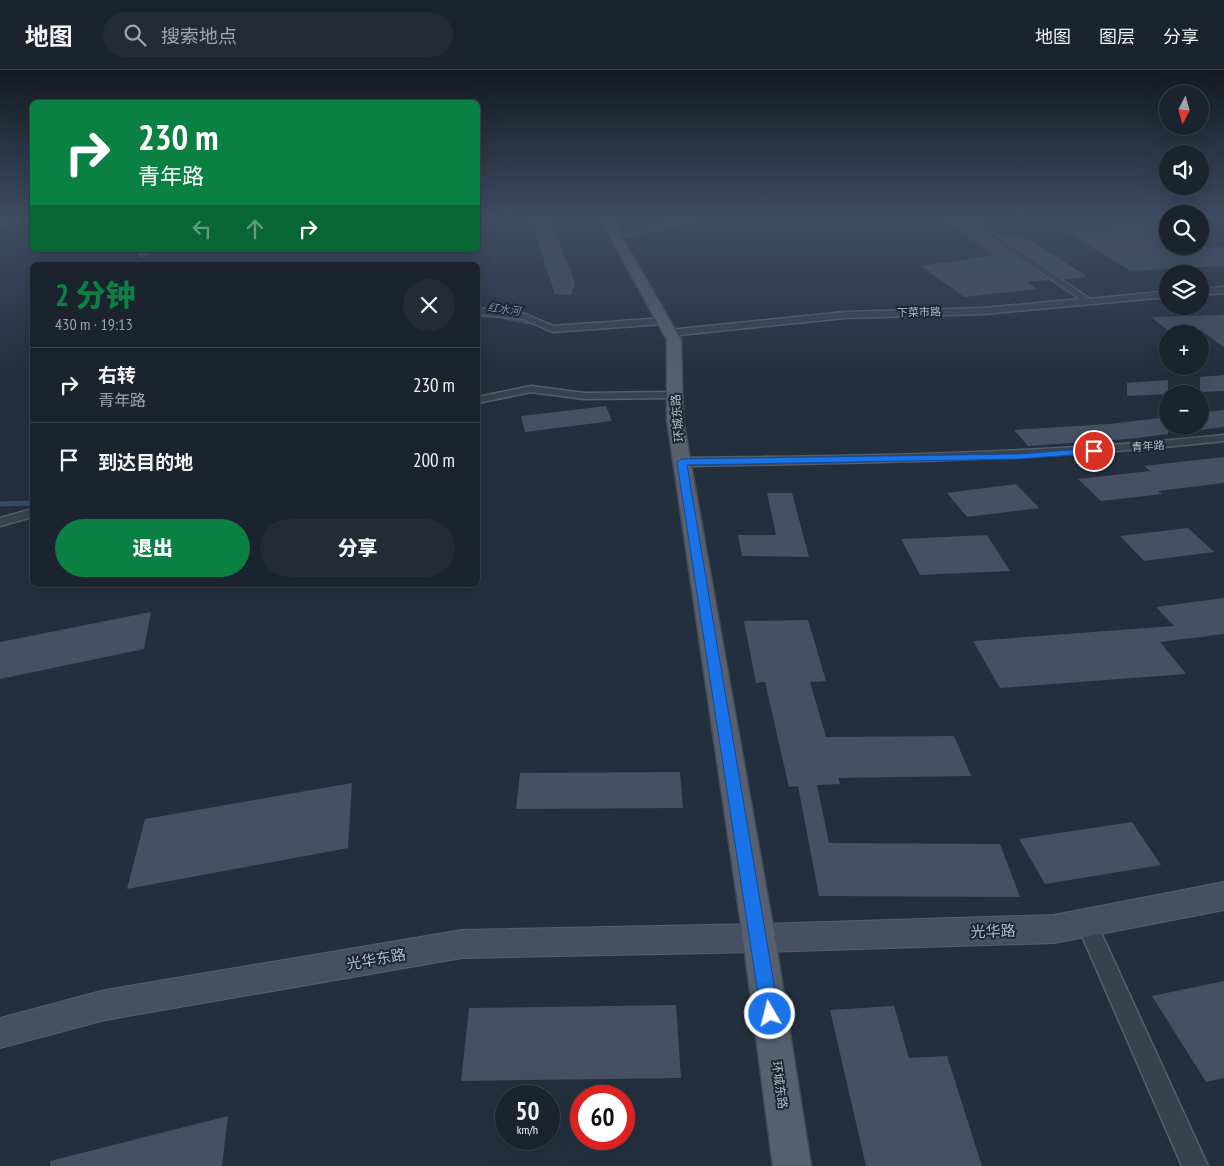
<!DOCTYPE html>
<html lang="zh">
<head>
<meta charset="utf-8">
<style>
  :root { --surface:#1b232e; --page:#242b36; --text:#f1f3f6; --muted:#a0a4aa; --line:#39404a; --accent:#0b8043 }
  body { margin:0; font-family:"PT Sans Narrow","Noto Sans SC",sans-serif; background:var(--page); color:var(--text); height:100vh; display:flex; flex-direction:column; font-size:19px; white-space:nowrap }
  * { box-sizing:border-box; margin:0 }
  p { font-size:16px; color:var(--muted) }
  .icon { flex:none; width:28px; height:28px; fill:none; stroke:currentColor; stroke-width:2; stroke-linecap:round; stroke-linejoin:round }
  .map { position:relative; flex:1; overflow:hidden }
  .side { position:absolute; left:30px; top:192px; width:450px; height:325px; display:flex; flex-direction:column; background:var(--surface); border-radius:8px; box-shadow:0 5px 20px #0002,0 0 0 1px var(--line) }
  .side>* { flex:none }
  .hud { position:absolute; left:30px; top:30px; width:450px; height:152px; border-radius:8px; box-shadow:0 5px 20px #0002,0 0 0 1px var(--line); background:#0b8043; color:#fff; overflow:hidden }
  .needle { width:32px; rotate:186deg }
  .controls { position:absolute; left:1159px; top:15px; display:grid; gap:10px }
  .controls a { display:grid; place-items:center; width:50px; height:50px; border-radius:50%; background:var(--surface); box-shadow:0 5px 20px #0002,0 0 0 1px var(--line); font-size:25px }
  .speed { position:absolute; left:495px; top:1015px; display:flex; gap:10px; font-size:25px; font-weight:700; text-align:center }
  .speed>* { display:grid; place-content:center; width:65px; height:65px; border-radius:50%; background:var(--surface); box-shadow:0 5px 20px #0002,0 0 0 1px var(--line); line-height:1 }
  .speed small { font-size:12px; font-weight:400 }
  .speed .limit { border:8px solid #d22; background:#fff; color:#111 }
  .pin { position:absolute; display:grid; place-items:center; width:42px; height:42px; color:#fff; margin:-21px; border:2px solid #fff; border-radius:50%; box-shadow:0 1px 5px #0007 }
  .me { position:absolute; width:55px; margin:-28px; rotate:352deg; stroke-linejoin:round; filter:drop-shadow(0 0 4px #0008) }
  .turn { display:flex; align-items:center; gap:18px; height:105px; padding:0 25px; font-size:22px }
  .turn .icon { width:65px; height:65px; stroke-width:2.5 }
  .turn b { display:block; font-size:35px; line-height:42px }
  .lanes { display:flex; align-items:center; height:48px; padding:0 25px; background:#0003; justify-content:center; gap:25px; direction:ltr }
  .lanes .off { opacity:.35 }
  .round { display:grid; place-items:center; flex:none; width:52px; height:52px; border-radius:26px; background:var(--page) }
  .head { display:flex; align-items:center; justify-content:space-between; height:85px; padding:0 25px }
  h1 { font-size:30px; font-weight:800; line-height:38px; color:var(--accent) }
  .cta { display:flex; gap:10px; margin-top:auto; padding:10px 25px }
  .cta a { flex:1; height:58px; border-radius:30px; background:var(--accent); color:#fff; font-size:20px; font-weight:800; line-height:58px; text-align:center }
  .cta a+a { background:var(--page); color:var(--text) }
  ul { padding:0; list-style:none }
  li { display:flex; align-items:center; gap:15px; height:75px; padding:0 25px; border-top:1px solid var(--line) }
  li div { flex:1 }
  li b { display:block; font-size:19px }
  li em { font-style:normal }
  header { display:flex; align-items:center; gap:30px; box-sizing:border-box; height:70px; padding:0 25px; background:var(--surface); border-bottom:1px solid var(--line) }
  header strong { font-size:24px }
  nav { display:flex; gap:28px; margin-inline-start:auto; font-size:18px }
  .search { width:350px; height:45px; background:var(--page); display:flex; align-items:center; gap:12px; box-sizing:border-box; padding:0 18px; border-radius:28px; color:var(--muted); font-size:19px }
  .map>svg:first-child { display:block }
  .lines { fill:none; stroke-linecap:round; stroke-linejoin:round }
  .stream-far1 { stroke:#394c67; stroke-width:3 }
  .stream { stroke:#394c67; stroke-width:5 }
  .building { fill:#455162 }
  .street-casing { stroke:#565f6c; stroke-width:3 }
  .secondary-casing { stroke:#565f6c; stroke-width:2 }
  .primary-casing { stroke:#414a57; stroke-width:3 }
  .street { fill:#38414e; fill-rule:evenodd }
  .secondary { fill:#465061; fill-rule:evenodd }
  .primary { fill:#56606e; fill-rule:evenodd }
  .route { fill:#1a73e8; stroke:#114b97 }
  .labels { text-anchor:middle; dominant-baseline:central; stroke-width:4; stroke-linejoin:round; paint-order:stroke }
  .far-water-label { font-size:11px; font-style:italic; fill:#7c92b1; stroke:#1d2633 }
  .far-street-label { font-size:11px; fill:#b4bcc9; stroke:#1d2633 }
  .street-label { font-size:12px; fill:#b4bcc9; stroke:#1d2633 }
  .near-street-label { font-size:15px; fill:#b4bcc9; stroke:#1d2633 }
</style>
</head>
<body>
<header>
<strong>地图</strong>
<div class="search"><svg class="icon" aria-label="search" viewBox="0 0 24 24"><circle cx="10" cy="10" r="6"/><path d="M15 15l6 6"/></svg>搜索地点</div>
<nav><a>地图</a><a>图层</a><a>分享</a></nav>
</header>
<div class="map">
<svg width="1224" height="1096" viewBox="0 0 1224 1096">
  <rect width="100%" height="100%" fill="#242f3e"/>
  <g class="lines">
    <path class="stream-far1" d="M478,246l22,1 28,6"/>
    <path class="stream" d="M0,434l32,-1"/>
  </g>
  <path class="building" d="M531,150h20l24,63 -4,12 -16,-1z
    M963,150l1,2 85,58 -22,2 10,7 -73,8 -43,-31 73,-11 -48,-34z
    M1168,154v24l56,-1v19l-93,5 -64,-39 48,-3 -5,-3z
    M1020,165l31,18 37,24 -24,2 -63,-43z
    M1224,245v32l-22,-16 -32,1 -19,-15z
    M1224,305v16l-24,1v-15z
    M1168,310v14l-41,2v-13z
    M606,336l6,15 -87,11 -4,-16z
    M1224,340v17l-24,3v-17z
    M1168,347v17l-40,5 -100,7 -14,-16 95,-6z
    M1224,387v26l-66,8 4,3 -61,7 -23,-22 72,-8 -6,-5z
    M1016,414l23,24 -72,9 -20,-24z
    M767,423h25l17,64 -67,-1 -4,-21h38z
    M1188,458l26,24 -70,9 -24,-25z
    M987,465l23,36 -90,4 -19,-36z
    M1224,528v36l-64,8 26,32 -186,14 -27,-47 201,-15 -18,-19z
    M151,542l-7,37 -144,30v-37z
    M808,550l18,61 -16,1 16,55 128,-1 17,40 -133,2 2,6 -23,1 12,58 171,1 20,53 -201,-1 -21,-110 -9,1 -24,-105 -9,1 -12,-62z
    M680,702l3,36 -167,1 4,-36z
    M352,713l-4,65 -221,41 18,-70z
    M1132,752l29,43 -116,19 -26,-45z
    M1224,911v97l-18,4 -54,-86z
    M676,935l5,73 -220,3 8,-73z
    M894,936l15,52 38,-2 35,110h-116l-36,-156z
    M228,1046l-6,50h-172v-5z"/>
  <g class="lines">
    <defs>
      <path id="street" d="M478,150h6l-4,2z
        M683,150h16l-84,18 -4,-2z
        M965,150h9l116,79 78,-8v6l-185,17 -138,4 -175,18 -5,-3 5,-3 175,-18 138,-4 97,-9z
        M143,180h8l-7,6 -4,-2z
        M1224,217v6l-24,2v-6z
        M478,238l47,6 28,12 111,-8 5,3 -5,3 -112,8 -29,-13 -45,-5z
        M531,316l53,7 91,-1 5,3 -5,3 -91,1 -53,-7 -53,11v-6z
        M1224,365v6c-180,20 -361,22 -542,25l-6,-4 6,-4c181,-2 362,-4 542,-23z
        M32,439v8l-32,9v-8z
        M1086,842l7,3 115,251h-26l-106,-244 3,-7z"/>
      <path id="secondary" d="M1224,812v28l-170,33 -295,9 -297,6 -357,62 -105,28v-30l105,-28 357,-60 297,-6 295,-9z"/>
      <path id="primary" d="M0,150h19l-1,2 -18,3z
        M601,150h11l69,120 2,79 92,519 36,228h-38l-30,-228 -76,-519v-79z"/>
    </defs>
    <use href="#street" class="street-casing"/>
    <use href="#secondary" class="secondary-casing"/>
    <use href="#primary" class="primary-casing"/>
    <use href="#street" class="street"/>
    <use href="#secondary" class="secondary"/>
    <use href="#primary" class="primary"/>
  </g>
  <linearGradient id="sky" x2="0" y2="1"><stop stop-color="#141a22"/><stop offset="0.49" stop-color="#3f4d63"/><stop offset="1" stop-color="#3f4d63" stop-opacity="0"/></linearGradient>
  <rect width="1224" height="304" fill="url(#sky)"/>
  <path class="route" d="M1094,378l4,3 -1,2 -77,6 -333,6 92,549 -3,6 -6,3 -6,-3 -3,-6 -84,-552 5,-3 338,-5z"/>
  <g class="labels">
    <g class="far-water-label">
      <text transform="translate(504 239) rotate(8)">红水河</text>
    </g>
    <g class="far-street-label">
      <text transform="translate(919 242) rotate(-1)">下菜市路</text>
      <text transform="translate(1148 376) rotate(-4)">青年路</text>
    </g>
    <g class="street-label">
      <text transform="translate(677 348) rotate(-95)">环城东路</text>
      <text transform="translate(780 1015) rotate(82)">环城东路</text>
    </g>
    <g class="near-street-label">
      <text transform="translate(993 861) rotate(-2)">光华路</text>
      <text transform="translate(376 889) rotate(-10)">光华东路</text>
    </g>
  </g>
</svg>
<div class="controls">
<a><svg class="needle" viewBox="-14 -14 28 28"><path d="M0-13l5 13h-10z" fill="#e53935"/><path d="M0 13l5-13h-10z" fill="#a0a4aa"/></svg></a>
<a><svg class="icon" aria-label="sound" viewBox="0 0 24 24"><path d="M4 9h4l5-4v14l-5-4H4zM17 9q2 3 0 6"/></svg></a>
<a><svg class="icon" aria-label="search" viewBox="0 0 24 24"><circle cx="10" cy="10" r="6"/><path d="M15 15l6 6"/></svg></a>
<a><svg class="icon" aria-label="layers" viewBox="0 0 24 24"><path d="M12 4l9 5-9 5-9-5zM3 14l9 5 9-5"/></svg></a>
<a>+</a>
<a>−</a>
</div>
<div class="speed"><div>50<small>km/h</small></div><div class="limit">60</div></div>
<div class="pin" style="left:1094px;top:381px;background:#d93025"><svg class="icon" aria-label="arrive" viewBox="0 0 24 24"><path d="M6 21V4h12l-3 4 3 4H6"/></svg></div>
<svg class="me" style="left:770px;top:944px" viewBox="-20 -20 40 40"><circle r="17" fill="#1a73e8" stroke="#fff" stroke-width="3"/><path d="M0-11L8 9 0 5-8 9z" fill="#fff"/></svg>
<div class="hud">
<div class="turn"><svg class="icon" aria-label="right" viewBox="0 0 24 24"><path d="M7 20v-9h11M14 6l5 5-5 5"/></svg><div><b>230 m</b>青年路</div></div>
<div class="lanes"><svg class="icon off" aria-label="left" viewBox="0 0 24 24"><path d="M17 20v-9H6M10 6l-5 5 5 5"/></svg><svg class="icon off" aria-label="ahead" viewBox="0 0 24 24"><path d="M12 20V5M6 11l6-6 6 6"/></svg><svg class="icon" aria-label="right" viewBox="0 0 24 24"><path d="M7 20v-9h11M14 6l5 5-5 5"/></svg></div>
</div>
<section class="side">
<div class="head"><div><h1>2 分钟</h1><p>430 m · 19:13</p></div><a class="round"><svg class="icon" aria-label="close" viewBox="0 0 24 24"><path d="M6 6l12 12M18 6L6 18"/></svg></a></div>
<ul>
<li><svg class="icon" aria-label="right" viewBox="0 0 24 24"><path d="M7 20v-9h11M14 6l5 5-5 5"/></svg><div><b>右转</b><p>青年路</p></div><em>230 m</em></li>
<li><svg class="icon" aria-label="arrive" viewBox="0 0 24 24"><path d="M6 21V4h12l-3 4 3 4H6"/></svg><div><b>到达目的地</b></div><em>200 m</em></li>
</ul>
<div class="cta"><a>退出</a><a>分享</a></div>
</section>
</div>
</body>
</html>
